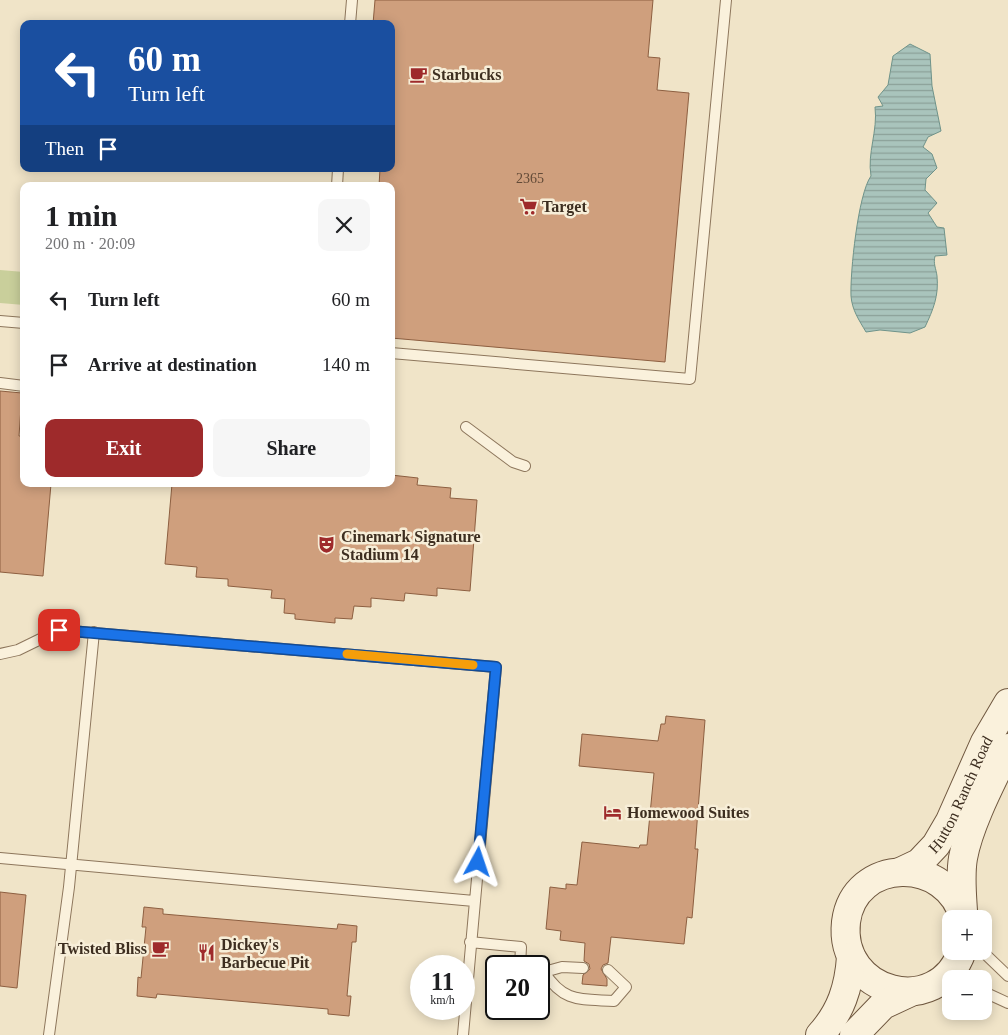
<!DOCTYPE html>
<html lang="en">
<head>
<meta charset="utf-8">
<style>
  :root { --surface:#fff; --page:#f6f6f6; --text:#202124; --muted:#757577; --accent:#9e2a2b }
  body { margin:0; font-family:Georgia,serif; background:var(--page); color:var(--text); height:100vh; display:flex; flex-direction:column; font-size:19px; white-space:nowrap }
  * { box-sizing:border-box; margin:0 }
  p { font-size:16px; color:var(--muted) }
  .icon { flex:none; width:28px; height:28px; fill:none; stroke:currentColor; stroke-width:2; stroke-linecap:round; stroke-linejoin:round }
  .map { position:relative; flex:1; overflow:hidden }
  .sheet { position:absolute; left:20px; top:182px; width:375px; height:305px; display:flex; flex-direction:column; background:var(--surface); border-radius:10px; box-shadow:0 2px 12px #0003 }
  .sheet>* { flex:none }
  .hud { position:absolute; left:20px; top:20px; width:375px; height:152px; border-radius:10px; box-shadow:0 2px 12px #0003; background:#1a4fa0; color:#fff; overflow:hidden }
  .buttons { position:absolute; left:942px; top:910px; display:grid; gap:10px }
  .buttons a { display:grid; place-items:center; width:50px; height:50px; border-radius:10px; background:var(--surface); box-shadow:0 2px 12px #0003; font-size:25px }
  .speed { position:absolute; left:410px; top:955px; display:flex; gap:10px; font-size:25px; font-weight:700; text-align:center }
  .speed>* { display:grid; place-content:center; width:65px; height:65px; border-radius:50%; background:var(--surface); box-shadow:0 2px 12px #0003; line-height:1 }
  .speed small { font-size:12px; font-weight:400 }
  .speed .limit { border:2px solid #111; border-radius:8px; background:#fff; color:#111 }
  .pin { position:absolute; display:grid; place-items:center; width:42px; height:42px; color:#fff; margin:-21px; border-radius:10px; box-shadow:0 2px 8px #0006 }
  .me { position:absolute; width:55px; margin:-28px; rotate:5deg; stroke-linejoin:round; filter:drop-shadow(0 0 4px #0008) }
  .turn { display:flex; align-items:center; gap:18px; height:105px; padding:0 25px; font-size:22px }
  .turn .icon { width:65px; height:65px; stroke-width:2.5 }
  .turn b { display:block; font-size:35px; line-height:42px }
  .then { display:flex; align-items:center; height:48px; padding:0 25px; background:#0003; gap:10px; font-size:19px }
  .round { display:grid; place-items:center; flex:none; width:52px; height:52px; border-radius:10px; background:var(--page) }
  .summary { display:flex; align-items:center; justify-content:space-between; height:85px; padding:0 25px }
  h1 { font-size:30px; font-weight:600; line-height:38px }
  .primary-button { display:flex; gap:10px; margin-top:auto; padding:10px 25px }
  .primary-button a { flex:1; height:58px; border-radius:10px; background:var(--accent); color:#fff; font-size:20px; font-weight:600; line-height:58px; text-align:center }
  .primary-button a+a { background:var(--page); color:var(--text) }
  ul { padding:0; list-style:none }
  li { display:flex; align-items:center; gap:15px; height:65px; padding:0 25px }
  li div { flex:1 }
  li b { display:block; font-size:19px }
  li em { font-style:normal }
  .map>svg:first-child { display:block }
  .green { fill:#c9cf9b }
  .water { fill:url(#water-rules); stroke:#6f938a }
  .building { fill:#cf9f7d; stroke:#8d5f41 }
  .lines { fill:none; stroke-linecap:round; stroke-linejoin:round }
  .service-casing { stroke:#8d765c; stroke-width:12 }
  .secondary-casing { stroke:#6f573f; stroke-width:30 }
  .service { stroke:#faf1dc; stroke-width:10 }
  .secondary { stroke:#faf1dc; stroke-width:28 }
  .route-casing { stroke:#114b97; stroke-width:12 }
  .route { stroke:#1a73e8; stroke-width:9 }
  .slow { stroke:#f59e0b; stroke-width:9 }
  .labels { text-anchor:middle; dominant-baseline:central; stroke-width:5; stroke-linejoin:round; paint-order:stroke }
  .number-label { font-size:14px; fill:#624a37 }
  .poi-label { font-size:16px; font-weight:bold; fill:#3d2e20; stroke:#f7eed8; text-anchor:start }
  .street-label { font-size:16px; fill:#3d2e20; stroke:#f7eed8 }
</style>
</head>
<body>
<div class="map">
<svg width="1008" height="1035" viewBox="0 0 1008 1035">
  <defs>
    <pattern id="water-rules" width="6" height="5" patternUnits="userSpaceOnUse" patternTransform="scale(1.25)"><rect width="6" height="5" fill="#a9c4bc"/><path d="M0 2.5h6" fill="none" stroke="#8ba098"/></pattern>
  </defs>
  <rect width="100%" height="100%" fill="#f0e4c8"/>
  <path class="green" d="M0,270l24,2v33l-24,-2z"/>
  <path class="water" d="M910,44l20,10 2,32 9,45 -13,6 -5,10 9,7 5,14 -11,11 -1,11 12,13 -9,10 9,14 7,1 3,27 -12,1c-2,8 1,12 2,20 2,20 -4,34 -12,51l-15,6 -30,-3 -14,2c-7,-12 -14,-22 -15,-36 -1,-23 7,-102 20,-120 -4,-23 7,-45 4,-69l8,-1 -5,-9 10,-12 5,-29z"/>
  <path class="building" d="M375,0h278l-5,57 12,1 -3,32 32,3 -24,269 -274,-24v-152h-12l1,-17h11v-145h-18z
    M0,391l22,2 -3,43h5v48h27l-8,92 -43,-4z
    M391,475l27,3 -1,7 34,3 -1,10 27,2 -7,91 -33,-3v8l-32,-3 -1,8 -33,-3v9l-17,-1 -2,13 -17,-1v5l-40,-4v-5l-11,-1 1,-14 -14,-1 1,-8 -44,-4v-7l-32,-2 1,-10 -32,-3 7,-80h219z
    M666,716l39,4 -10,129h3l-6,69 -5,-1 -3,27 -73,-7 -3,26 -5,2 -2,4 6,10v7l-25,-2 1,-9 7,-6 -1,-5 -5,-3 1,-18 -25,-3 1,-9 -15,-2 4,-42 16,2v-5l11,1 5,-43 57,6 1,-3h7l7,-72 -75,-7 3,-32 76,7 3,-17h4z
    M0,892l26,3 -9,93 -17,-2z
    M144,907l19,2v5l174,15 1,-5 19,2 -1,16h-4l-5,54h4l-2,20 -21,-2v-5l-171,-15 -1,4 -19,-2 1,-19 3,1 5,-51h-4z"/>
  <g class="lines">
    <defs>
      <path id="service" d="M350,24l2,-24
        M337,186l1,-17
        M0,321l24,2
        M391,353l299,26 36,-379
        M0,383l24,3
        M466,427l47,35 12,4
        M0,654l18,-4 41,-20 437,37 -33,368
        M0,858l474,43
        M470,942l51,5 -1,19
        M982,951l26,25
        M539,972h5c20,31 36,27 70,29l12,-14 -18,-17
        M544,972l18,-5 21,1
        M984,992l24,11
        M49,1035l20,-148 25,-255"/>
      <g id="secondary">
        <path id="s1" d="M900,872l19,-9 17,-18 14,-24 35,-79 23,-39"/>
        <path d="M963,911c-1,-17 -3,-36 0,-53 6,-34 30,-79 45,-110"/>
        <path d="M962,951c-24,69 -124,43 -116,-29 8,-65 102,-67 118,-3"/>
        <path d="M820,1035c21,-23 29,-48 31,-78"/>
        <path d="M854,1035l29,-30 28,-13"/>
      </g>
    </defs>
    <use href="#service" class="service-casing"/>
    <use href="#secondary" class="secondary-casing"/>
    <use href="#service" class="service"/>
    <use href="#secondary" class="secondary"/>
  </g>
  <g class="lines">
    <defs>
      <path id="route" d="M59,630l437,37 -18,195"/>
    </defs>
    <use href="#route" class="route-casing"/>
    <use href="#route" class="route"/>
    <path class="slow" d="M347,654l126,11"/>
  </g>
  <defs>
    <symbol id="cafe-bare" viewBox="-9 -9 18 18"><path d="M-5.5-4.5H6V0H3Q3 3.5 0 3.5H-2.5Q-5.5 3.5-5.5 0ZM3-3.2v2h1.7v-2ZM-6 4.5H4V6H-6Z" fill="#9e2a2b" stroke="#f7eed8" stroke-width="2.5" paint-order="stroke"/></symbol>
    <symbol id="supermarket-bare" viewBox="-9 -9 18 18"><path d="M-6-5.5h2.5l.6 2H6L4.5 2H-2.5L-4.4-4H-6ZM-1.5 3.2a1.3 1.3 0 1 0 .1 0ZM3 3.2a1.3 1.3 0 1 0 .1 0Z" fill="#9e2a2b" stroke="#f7eed8" stroke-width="2.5" paint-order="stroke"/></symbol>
    <symbol id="theatre-bare" viewBox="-9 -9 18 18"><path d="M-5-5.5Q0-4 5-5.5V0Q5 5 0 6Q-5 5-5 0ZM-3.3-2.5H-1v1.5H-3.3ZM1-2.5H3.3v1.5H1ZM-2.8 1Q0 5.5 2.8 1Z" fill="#9e2a2b" stroke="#f7eed8" stroke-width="2.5" paint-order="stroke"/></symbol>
    <symbol id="hotel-bare" viewBox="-9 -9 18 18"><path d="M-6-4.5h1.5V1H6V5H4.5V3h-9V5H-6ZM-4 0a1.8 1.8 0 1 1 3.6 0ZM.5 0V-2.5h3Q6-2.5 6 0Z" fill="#9e2a2b" stroke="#f7eed8" stroke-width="2.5" paint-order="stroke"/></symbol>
    <symbol id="restaurant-bare" viewBox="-9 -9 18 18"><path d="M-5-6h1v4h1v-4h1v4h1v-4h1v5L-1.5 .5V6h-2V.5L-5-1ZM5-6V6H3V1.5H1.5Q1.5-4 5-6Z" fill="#9e2a2b" stroke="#f7eed8" stroke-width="2.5" paint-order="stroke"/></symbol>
  </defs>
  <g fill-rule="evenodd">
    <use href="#cafe-bare" x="406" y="62" width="25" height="25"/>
    <use href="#supermarket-bare" x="516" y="194" width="25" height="25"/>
    <use href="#theatre-bare" x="314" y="532" width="25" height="25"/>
    <use href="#hotel-bare" x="600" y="800" width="25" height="25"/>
    <use href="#cafe-bare" x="148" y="936" width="25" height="25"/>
    <use href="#restaurant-bare" x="194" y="940" width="25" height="25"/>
  </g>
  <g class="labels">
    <g class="number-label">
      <text x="530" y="178">2365</text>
    </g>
    <g class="poi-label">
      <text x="432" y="74">Starbucks</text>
      <text x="542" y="206">Target</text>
      <text x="341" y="536">Cinemark Signature<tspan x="341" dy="18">Stadium 14</tspan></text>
      <text x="627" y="812">Homewood Suites</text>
      <text x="221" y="944">Dickey's<tspan x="221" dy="18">Barbecue Pit</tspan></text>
      <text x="147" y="948" text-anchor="end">Twisted Bliss</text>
    </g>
    <g class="street-label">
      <text stroke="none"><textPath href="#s1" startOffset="102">Hutton Ranch Road</textPath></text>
    </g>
  </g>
</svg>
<div class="buttons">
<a>+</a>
<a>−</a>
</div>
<div class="speed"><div>11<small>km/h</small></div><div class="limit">20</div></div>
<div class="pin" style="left:59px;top:630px;background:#d93025"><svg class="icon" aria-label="arrive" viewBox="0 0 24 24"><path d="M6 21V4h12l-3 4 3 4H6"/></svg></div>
<svg class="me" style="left:478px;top:862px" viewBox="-20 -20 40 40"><path d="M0-17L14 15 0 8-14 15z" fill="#1a73e8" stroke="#fff" stroke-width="4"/></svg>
<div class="hud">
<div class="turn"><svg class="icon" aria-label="left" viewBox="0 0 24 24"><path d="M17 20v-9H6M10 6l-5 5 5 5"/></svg><div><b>60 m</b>Turn left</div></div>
<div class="then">Then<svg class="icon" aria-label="arrive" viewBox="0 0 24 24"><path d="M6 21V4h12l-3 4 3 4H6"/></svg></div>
</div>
<section class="sheet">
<div class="summary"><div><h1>1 min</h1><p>200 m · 20:09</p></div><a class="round"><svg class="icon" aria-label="close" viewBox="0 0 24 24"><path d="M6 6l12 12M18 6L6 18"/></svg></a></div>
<ul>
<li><svg class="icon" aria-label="left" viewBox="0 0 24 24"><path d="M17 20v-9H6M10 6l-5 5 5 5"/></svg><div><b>Turn left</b></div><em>60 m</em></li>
<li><svg class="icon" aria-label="arrive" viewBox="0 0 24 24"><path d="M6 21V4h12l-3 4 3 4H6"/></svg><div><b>Arrive at destination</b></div><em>140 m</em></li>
</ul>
<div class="primary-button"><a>Exit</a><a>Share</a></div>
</section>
</div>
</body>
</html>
